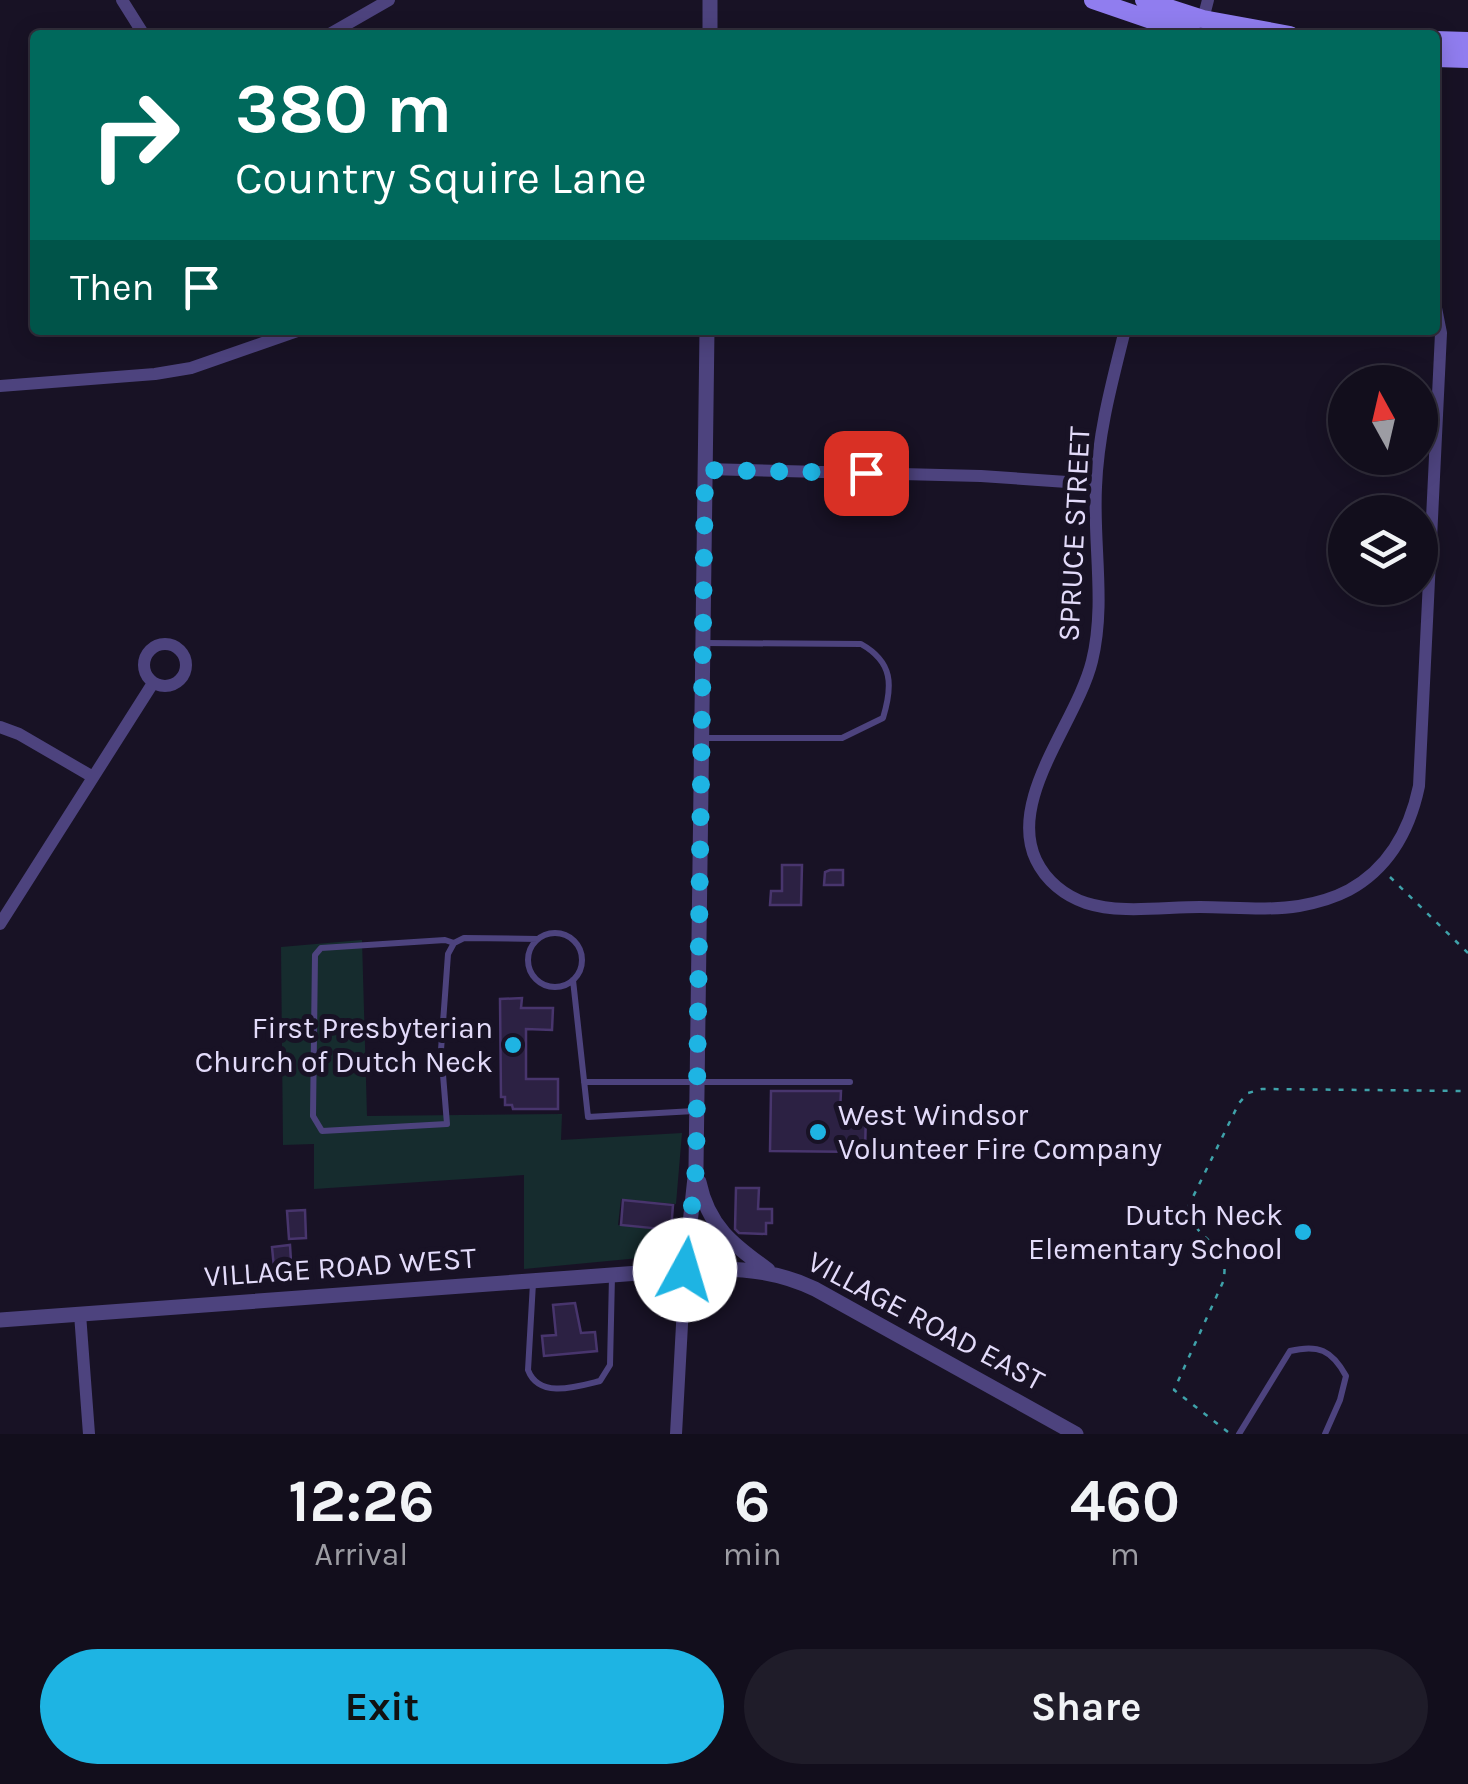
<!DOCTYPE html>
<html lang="en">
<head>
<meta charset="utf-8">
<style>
  :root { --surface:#120e1c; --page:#1f1c29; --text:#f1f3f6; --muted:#9c9ca3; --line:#312e3b; --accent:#1eb4e3 }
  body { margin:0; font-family:Karla,sans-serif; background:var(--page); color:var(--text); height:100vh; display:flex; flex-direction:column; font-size:38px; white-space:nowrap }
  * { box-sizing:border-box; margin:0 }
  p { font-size:32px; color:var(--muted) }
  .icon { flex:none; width:55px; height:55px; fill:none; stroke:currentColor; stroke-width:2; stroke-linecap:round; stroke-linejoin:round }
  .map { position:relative; height:1434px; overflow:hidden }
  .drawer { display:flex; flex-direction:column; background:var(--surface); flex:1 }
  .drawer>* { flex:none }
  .top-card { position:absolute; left:30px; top:30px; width:1410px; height:305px; border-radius:10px; box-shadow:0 5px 25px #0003,0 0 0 2px var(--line); background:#00695c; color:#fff; overflow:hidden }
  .needle { width:65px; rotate:352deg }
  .buttons { position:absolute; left:1328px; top:365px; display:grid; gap:20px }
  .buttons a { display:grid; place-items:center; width:110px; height:110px; border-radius:50%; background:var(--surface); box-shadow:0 5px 25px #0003,0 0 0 2px var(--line); font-size:50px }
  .pin { position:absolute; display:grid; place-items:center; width:85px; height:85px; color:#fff; margin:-42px; border-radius:20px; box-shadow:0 5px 15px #0006 }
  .me { position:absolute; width:110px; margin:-55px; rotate:6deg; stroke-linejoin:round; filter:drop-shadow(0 0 8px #0008) }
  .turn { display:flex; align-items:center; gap:35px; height:210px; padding:0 40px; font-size:45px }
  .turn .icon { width:130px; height:130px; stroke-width:2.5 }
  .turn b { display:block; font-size:70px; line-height:85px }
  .then { display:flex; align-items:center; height:95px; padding:0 40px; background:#0003; gap:20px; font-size:38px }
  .eta { display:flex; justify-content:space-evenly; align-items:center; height:170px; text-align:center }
  .eta b { font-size:60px; font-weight:700; line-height:70px }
  .action { display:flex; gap:20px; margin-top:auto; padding:20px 40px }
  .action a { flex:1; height:115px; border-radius:60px; background:var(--accent); color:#111; font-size:40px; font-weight:700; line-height:115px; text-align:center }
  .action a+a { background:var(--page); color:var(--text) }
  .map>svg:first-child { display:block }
  .green { fill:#162c2e }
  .building { fill:#2c2143; stroke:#48356d; stroke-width:2.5 }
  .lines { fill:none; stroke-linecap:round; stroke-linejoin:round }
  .path { stroke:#3fa2aa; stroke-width:2.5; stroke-dasharray:5 8; stroke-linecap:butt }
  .service { stroke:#4d437e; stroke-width:6 }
  .minor { stroke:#4d437e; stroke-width:12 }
  .tertiary { stroke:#4d437e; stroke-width:15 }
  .secondary { stroke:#907def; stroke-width:18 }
  .route { stroke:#1eb4e3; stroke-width:18; stroke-dasharray:0 32.4 }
  .poi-dot { fill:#1eb4e3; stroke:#181225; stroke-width:4 }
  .labels { text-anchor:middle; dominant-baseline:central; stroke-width:10; stroke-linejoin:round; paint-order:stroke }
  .street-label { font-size:30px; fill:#e3dbfa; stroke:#181225 }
  .poi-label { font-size:30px; fill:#e3dbfa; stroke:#181225; text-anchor:end }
</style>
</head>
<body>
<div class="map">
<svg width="1468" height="1434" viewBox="0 0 1468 1434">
  <rect width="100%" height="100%" fill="#181225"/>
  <path class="green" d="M362,940l5,176 195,-2 -1,26 121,-7 -6,71 -55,-5 -3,26 56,6 -3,24 -147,14v-94l-210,14v-45l-31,1 -2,-198z"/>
  <path class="building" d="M782,865h20l-1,40h-31l1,-14h11z
    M830,870h13v15h-19l1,-13z
    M522,998l-1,10h32l-1,22 -26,-1v50h32v30h-45l-1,-4h-7v-8h-4l-1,-98z
    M771,1091h70l-1,22h26l-1,39 -95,-1z
    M736,1188h23l-1,21h14v14h-6v11l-27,-1 -4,-4z
    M623,1200l50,5 -2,25 -50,-5z
    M305,1210l1,28 -17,1 -2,-28z
    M290,1245l2,32 -17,1 -3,-31z
    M575,1303l6,30 14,-1 2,19 -53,5 -2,-20 14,-1 -3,-30z"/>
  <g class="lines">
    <path class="path" d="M1390,877l78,76
      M1228,1432l-54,-42 49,-108c10,-44 -33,-38 -34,-77l50,-102 9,-10 14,-4 206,2"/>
    <path class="service" d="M701,738h141l41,-20c10,-33 10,-56 -22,-74l-157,-1
      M528 960a27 27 0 1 1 54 0a27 27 0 1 1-54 0Z
      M454,943l-9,-3 -124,8 -6,7 -2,161 9,15 125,-7 -6,-74 7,-96 6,-11 10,-5 74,1
      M573,980l15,137 106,-6
      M584,1082h266
      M533,1283l-5,87c11,29 48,17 72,11l10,-16 2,-89
      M1239,1434l51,-83c28,-7 42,-1 56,25l-6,24 -15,34"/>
    <path class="minor" d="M122,0l22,35
      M1202,23l6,-23
      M328,35l61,-35
      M1125,330c-13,52 -27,103 -29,157 -3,58 10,117 -4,174 -15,61 -85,138 -56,199 10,21 29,36 50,43 34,11 78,4 114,4 32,0 67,4 99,-1 17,-3 35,-8 50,-16 40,-22 61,-61 70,-104l22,-453 -6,-30
      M0,386l155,-12 36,-6 109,-38
      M705,469l276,7 115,8
      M144 665a21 21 0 1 1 42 0a21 21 0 1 1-42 0Z
      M0,727l19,7 74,43
      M0,924l153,-241
      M80,1314l9,120
      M676,1434l9,-164"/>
    <path class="tertiary" d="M710,35v-35
      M699,1182c9,44 34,63 69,88
      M685,1270l11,-102 11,-838
      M0,1320l666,-49c53,-3 100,-6 149,18l261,145"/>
    <path class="secondary" d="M1093,0l102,35
      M1144,0l59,19 87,16
      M1435,40l33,1
      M1435,58l33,1"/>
  </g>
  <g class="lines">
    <path class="route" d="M685,1270l11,-102 9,-698 161,3"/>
  </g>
  <g class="poi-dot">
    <circle cx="513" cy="1045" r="10"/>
    <circle cx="818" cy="1132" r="10"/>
    <circle cx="1303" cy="1232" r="10"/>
  </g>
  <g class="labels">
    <g class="street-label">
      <text transform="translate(1074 534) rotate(-87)">SPRUCE STREET</text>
      <text transform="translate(340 1267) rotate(-4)">VILLAGE ROAD WEST</text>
      <text transform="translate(926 1321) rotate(28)">VILLAGE ROAD EAST</text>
    </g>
    <g class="poi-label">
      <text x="493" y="1028">First Presbyterian<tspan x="493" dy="34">Church of Dutch Neck</tspan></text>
      <text x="838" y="1115" text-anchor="start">West Windsor<tspan x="838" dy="34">Volunteer Fire Company</tspan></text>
      <text x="1283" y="1215">Dutch Neck<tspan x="1283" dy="34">Elementary School</tspan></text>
    </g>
  </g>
</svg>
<div class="buttons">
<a><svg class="needle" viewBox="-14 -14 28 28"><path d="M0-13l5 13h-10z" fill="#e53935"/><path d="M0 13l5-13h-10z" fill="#9c9ca3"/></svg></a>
<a><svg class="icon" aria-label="layers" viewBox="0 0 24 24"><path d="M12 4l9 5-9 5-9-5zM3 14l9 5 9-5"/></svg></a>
</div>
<div class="pin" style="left:866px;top:473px;background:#d93025"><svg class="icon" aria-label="arrive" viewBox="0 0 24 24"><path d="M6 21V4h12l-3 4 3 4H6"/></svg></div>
<svg class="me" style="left:685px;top:1270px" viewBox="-20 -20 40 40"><circle r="19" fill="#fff"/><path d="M0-13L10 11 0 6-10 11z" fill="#1eb4e3"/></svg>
<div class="top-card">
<div class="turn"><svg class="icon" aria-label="right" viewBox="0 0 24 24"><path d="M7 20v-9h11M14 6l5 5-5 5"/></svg><div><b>380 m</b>Country Squire Lane</div></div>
<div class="then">Then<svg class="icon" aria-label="arrive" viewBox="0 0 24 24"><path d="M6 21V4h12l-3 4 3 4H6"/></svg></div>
</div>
</div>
<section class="drawer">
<div class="eta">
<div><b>12:26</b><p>Arrival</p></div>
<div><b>6</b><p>min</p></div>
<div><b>460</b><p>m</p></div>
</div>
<div class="action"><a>Exit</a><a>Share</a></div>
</section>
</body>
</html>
